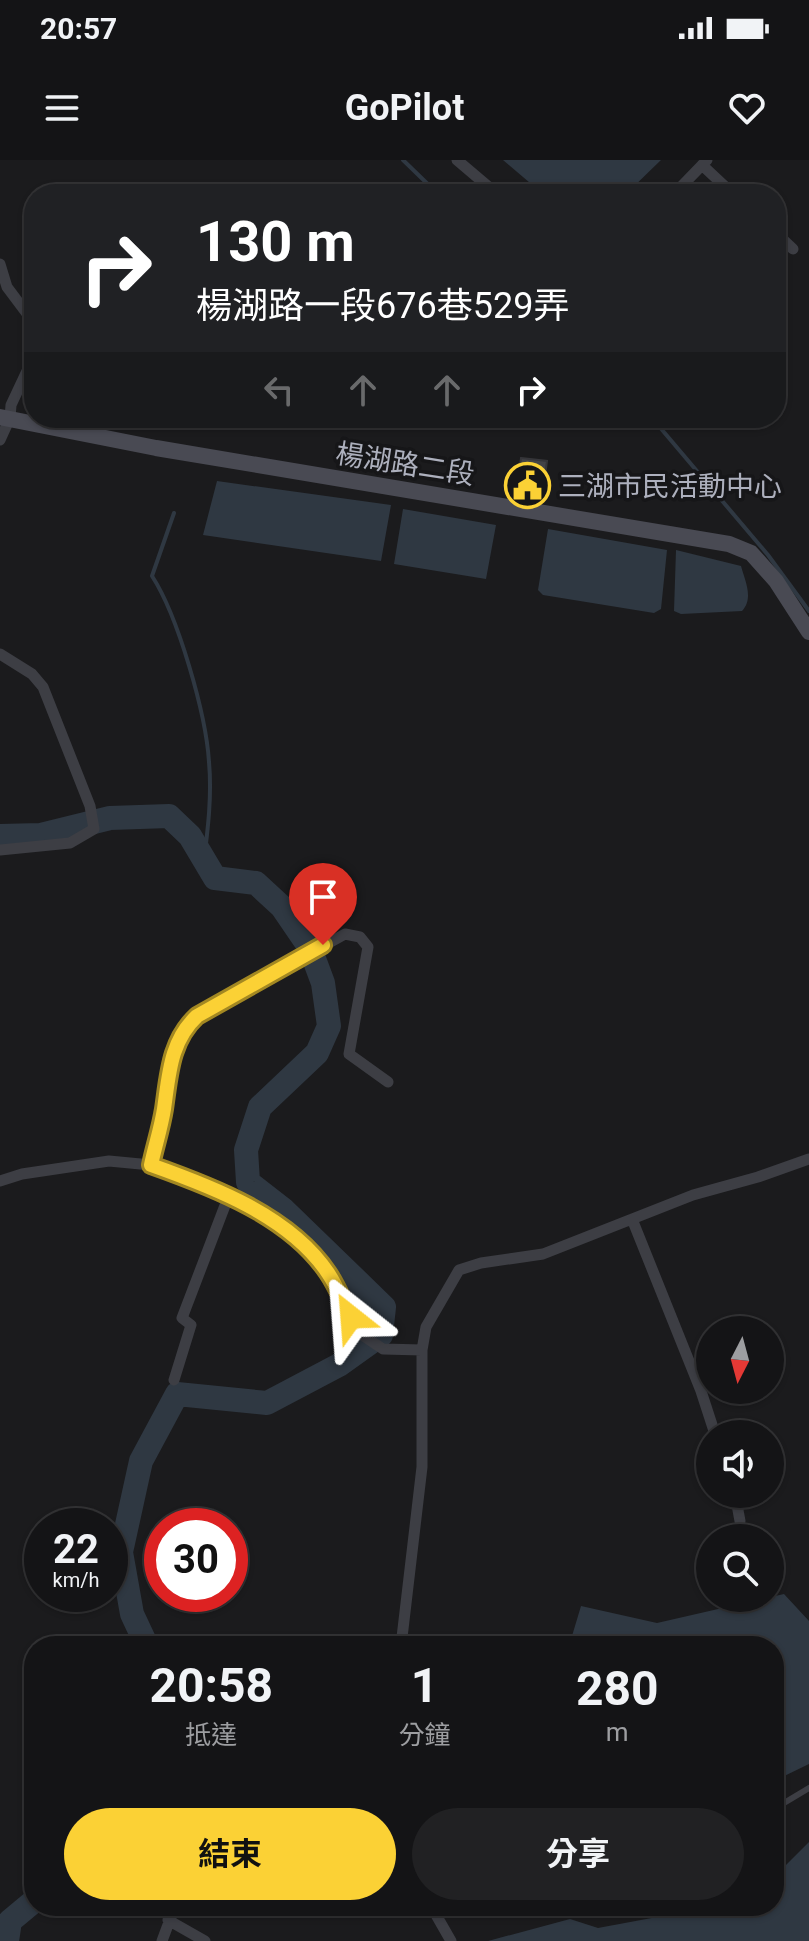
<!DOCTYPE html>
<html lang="zh-TW">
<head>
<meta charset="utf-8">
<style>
  :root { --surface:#141416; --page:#212123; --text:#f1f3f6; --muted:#9d9ea1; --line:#333335; --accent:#fbd135 }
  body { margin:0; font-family:Roboto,"Noto Sans TC",sans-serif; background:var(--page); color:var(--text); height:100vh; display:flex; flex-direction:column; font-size:30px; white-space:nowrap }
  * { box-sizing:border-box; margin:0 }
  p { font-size:26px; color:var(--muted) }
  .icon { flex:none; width:44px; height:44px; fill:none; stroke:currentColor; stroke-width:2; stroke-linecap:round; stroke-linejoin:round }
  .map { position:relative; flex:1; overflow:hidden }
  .sheet { position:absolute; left:24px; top:1476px; width:760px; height:280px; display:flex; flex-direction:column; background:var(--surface); border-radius:32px; box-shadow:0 2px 6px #0004,0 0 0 2px var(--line) }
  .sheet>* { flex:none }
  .guide { position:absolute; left:24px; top:24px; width:762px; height:244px; border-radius:32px; box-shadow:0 2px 6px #0004,0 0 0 2px var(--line); background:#202124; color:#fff; overflow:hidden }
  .needle { width:52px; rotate:186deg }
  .tools { position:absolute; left:696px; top:1156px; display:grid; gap:16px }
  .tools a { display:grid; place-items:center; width:88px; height:88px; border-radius:50%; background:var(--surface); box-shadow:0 2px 6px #0004,0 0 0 2px var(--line); font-size:40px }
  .speed { position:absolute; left:24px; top:1348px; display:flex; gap:16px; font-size:40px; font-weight:700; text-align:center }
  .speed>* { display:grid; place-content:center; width:104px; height:104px; border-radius:50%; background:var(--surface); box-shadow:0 2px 6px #0004,0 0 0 2px var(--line); line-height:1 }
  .speed small { font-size:20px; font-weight:400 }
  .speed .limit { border:12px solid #d22; background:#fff; color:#111 }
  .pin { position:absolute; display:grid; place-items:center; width:68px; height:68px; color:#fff; margin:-82px -34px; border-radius:50% 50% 50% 0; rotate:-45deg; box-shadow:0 0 8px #0007 }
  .pin .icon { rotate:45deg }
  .me { position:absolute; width:88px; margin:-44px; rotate:332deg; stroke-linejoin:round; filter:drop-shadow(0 0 6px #0008) }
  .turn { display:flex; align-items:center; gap:28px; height:168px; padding:0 40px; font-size:36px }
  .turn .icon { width:104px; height:104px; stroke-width:2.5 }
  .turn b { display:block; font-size:56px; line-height:68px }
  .lanes { display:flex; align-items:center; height:76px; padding:0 40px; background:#0003; justify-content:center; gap:40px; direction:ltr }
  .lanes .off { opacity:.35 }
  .eta { display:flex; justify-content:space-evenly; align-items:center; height:136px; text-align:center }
  .eta b { font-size:48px; font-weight:700; line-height:56px }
  .action { display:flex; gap:16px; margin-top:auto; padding:16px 40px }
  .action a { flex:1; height:92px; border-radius:48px; background:var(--accent); color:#111; font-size:32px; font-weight:700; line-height:92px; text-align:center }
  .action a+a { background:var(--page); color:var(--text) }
  .status { display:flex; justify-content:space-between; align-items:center; height:56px; padding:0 40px; background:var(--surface); direction:ltr }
  .status svg { height:22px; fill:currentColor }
  header { display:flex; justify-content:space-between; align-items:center; height:104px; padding:0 40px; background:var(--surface); font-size:36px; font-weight:700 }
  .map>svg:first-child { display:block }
  .water { fill:#2f3842 }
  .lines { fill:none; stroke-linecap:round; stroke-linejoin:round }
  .stream { stroke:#2f3842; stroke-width:4 }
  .river { stroke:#2f3842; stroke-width:24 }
  .building { fill:#424347; stroke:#353539; stroke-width:2 }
  .lane { stroke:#3d3e44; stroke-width:6 }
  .street { stroke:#3d3e44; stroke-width:11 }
  .secondary { stroke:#494a53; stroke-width:16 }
  .route-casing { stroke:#a38822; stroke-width:20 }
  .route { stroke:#fbd135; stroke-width:14 }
  .labels { text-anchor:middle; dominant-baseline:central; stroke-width:7; stroke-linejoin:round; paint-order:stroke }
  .street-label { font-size:28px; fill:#adb0bd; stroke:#161618 }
  .poi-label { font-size:28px; fill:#adb0bd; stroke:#161618; text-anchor:start }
</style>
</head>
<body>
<div class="status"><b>20:57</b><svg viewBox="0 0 49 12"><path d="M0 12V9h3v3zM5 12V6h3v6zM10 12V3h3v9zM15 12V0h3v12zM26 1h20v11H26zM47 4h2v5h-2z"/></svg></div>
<header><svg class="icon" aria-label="menu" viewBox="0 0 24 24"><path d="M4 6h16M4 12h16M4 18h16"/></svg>GoPilot<svg class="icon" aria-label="heart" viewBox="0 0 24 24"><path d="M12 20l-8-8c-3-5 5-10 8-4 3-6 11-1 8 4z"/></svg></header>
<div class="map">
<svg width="809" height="1781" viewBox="0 0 809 1781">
  <rect width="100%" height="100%" fill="#1b1b1d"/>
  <path class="water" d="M503,0h158l-35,34h-83z
    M217,321l174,24 -10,56 -178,-26z
    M403,349l93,16 -10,54 -92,-15z
    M548,369l119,21 -6,59 -7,4 -111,-18 -5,-5z
    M676,390l65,16c4,15 13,32 1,45l-61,3 -7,-3z
    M784,1434l25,27v143l-35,17v-135h-205l12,-40 76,17z
    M809,1682v99h-321l82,-22 28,9 118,-22h58v-29z"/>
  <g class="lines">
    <path class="stream" d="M403,0l35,34
      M652,258l116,137 41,56
      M174,353l-22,63c26,40 54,138 57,186 3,33 -1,66 -5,98"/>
    <path class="river" d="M0,676l41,-1 69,-17 59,-2 21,20 25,42 41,5 26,24 28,41 13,35 6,43 -12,27 -57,54 -14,43 2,32 36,28 100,97 -3,28 -42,30 -72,38 -90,-9 -36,67 -20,91 11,62 15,32
      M7,1781l3,-20 24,-20"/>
  </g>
  <path class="building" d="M521,298l26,3 -2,15 -6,2 -3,20 -20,-3z"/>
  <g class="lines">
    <path class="lane" d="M774,1649l35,-21"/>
    <path class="street" d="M457,0l40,34
      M702,5l31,29
      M674,34l33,-34
      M776,73l17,16
      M0,104l7,23 27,36
      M0,280l10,-22 1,-13 23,-49
      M0,494l32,20 11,13 47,119 4,23 -24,14 -70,7
      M151,1005c4,-19 9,-37 12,-56 6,-34 7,-68 34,-93l148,-82 15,3 8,10 -19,107 39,28
      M0,1021l22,-7 87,-13 42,4 78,30 67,42 32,35 23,45 14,20 18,12 39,1 4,-23 33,-57 22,-7 62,-9 150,-59 65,-18 51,-18
      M632,1059l69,172 14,43
      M174,1220l17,-55 -9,-7 47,-123
      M735,1334l5,27
      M401,1486l21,-179v-117
      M431,1746l20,35
      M168,1760l37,21
      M162,1781l13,-35"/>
    <path class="secondary" d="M0,257l156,31 573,96 22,9 25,28 33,51"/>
  </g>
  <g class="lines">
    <defs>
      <path id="route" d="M323,785l-126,71c-27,25 -28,59 -33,93 -3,19 -9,37 -13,56 62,22 139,51 177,108 9,13 15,29 23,44"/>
    </defs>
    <use href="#route" class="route-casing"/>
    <use href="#route" class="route"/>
  </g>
  <defs>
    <symbol id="civic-ring" viewBox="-11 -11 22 22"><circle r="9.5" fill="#161618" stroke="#fbd135" stroke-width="1.5"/><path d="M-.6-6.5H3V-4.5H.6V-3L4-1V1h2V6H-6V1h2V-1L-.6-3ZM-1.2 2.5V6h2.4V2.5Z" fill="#fbd135"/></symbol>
  </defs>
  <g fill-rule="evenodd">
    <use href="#civic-ring" x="502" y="300" width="51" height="51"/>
  </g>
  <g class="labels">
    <g class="street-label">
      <text transform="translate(405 304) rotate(9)">楊湖路二段</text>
    </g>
    <g class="poi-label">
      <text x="558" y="326">三湖市民活動中心</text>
    </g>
  </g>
</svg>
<div class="tools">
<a><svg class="needle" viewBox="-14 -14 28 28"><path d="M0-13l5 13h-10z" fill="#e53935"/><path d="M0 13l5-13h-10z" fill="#9d9ea1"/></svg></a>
<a><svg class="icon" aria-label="sound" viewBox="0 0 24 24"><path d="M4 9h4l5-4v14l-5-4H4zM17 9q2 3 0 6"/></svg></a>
<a><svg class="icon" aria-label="search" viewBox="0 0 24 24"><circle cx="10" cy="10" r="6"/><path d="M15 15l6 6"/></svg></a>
</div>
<div class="speed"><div>22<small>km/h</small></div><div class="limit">30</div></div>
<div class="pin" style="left:323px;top:785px;background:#d93025"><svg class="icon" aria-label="arrive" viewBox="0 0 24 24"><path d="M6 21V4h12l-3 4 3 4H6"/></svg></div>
<svg class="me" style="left:351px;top:1157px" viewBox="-20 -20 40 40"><path d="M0-17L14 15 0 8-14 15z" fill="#fbd135" stroke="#fff" stroke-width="4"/></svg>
<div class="guide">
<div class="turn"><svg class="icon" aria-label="right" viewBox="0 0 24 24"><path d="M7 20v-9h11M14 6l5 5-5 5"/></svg><div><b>130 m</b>楊湖路一段676巷529弄</div></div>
<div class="lanes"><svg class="icon off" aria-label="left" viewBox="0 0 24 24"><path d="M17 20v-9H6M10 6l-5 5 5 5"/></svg><svg class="icon off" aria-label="ahead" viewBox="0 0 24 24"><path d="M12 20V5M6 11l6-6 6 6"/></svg><svg class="icon off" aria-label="ahead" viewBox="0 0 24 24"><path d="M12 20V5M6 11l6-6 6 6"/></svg><svg class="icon" aria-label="right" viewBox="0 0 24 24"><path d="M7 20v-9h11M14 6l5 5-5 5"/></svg></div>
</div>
<section class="sheet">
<div class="eta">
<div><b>20:58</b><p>抵達</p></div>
<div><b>1</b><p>分鐘</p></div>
<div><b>280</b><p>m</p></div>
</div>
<div class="action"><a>結束</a><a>分享</a></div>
</section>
</div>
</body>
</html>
